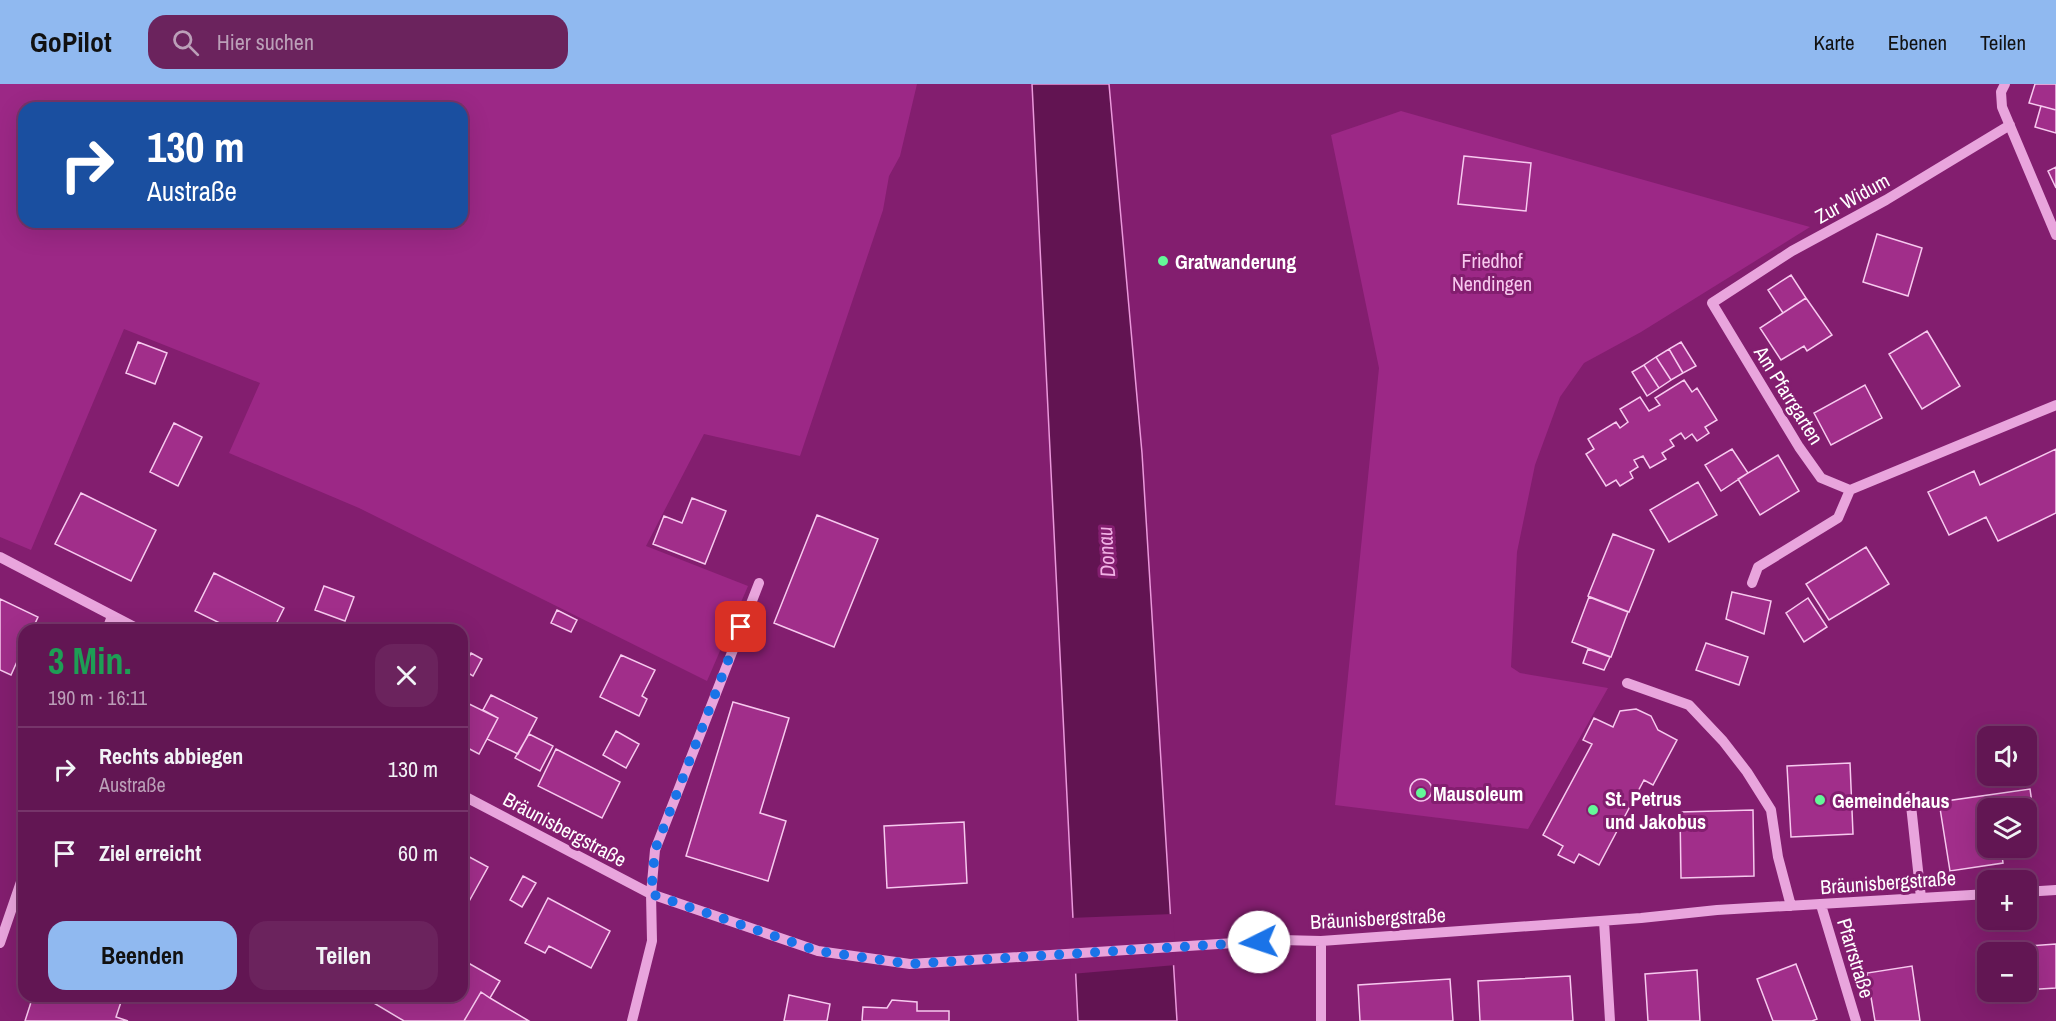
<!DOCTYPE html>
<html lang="de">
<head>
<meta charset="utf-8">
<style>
  :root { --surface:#621653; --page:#6b235d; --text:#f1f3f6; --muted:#bb9fb8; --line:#76356a; --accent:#90b9f0 }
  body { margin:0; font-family:"Archivo Narrow",sans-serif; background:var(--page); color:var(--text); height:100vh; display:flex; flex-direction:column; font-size:22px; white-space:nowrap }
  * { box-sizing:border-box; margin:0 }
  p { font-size:20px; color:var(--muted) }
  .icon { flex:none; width:33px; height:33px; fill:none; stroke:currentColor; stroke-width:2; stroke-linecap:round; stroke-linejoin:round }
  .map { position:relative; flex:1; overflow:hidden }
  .panel { position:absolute; left:18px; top:540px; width:450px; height:378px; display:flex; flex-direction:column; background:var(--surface); border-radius:18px; box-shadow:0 6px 24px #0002,0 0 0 2px var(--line) }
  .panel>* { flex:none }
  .hud { position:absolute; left:18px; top:18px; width:450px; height:126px; border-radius:18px; box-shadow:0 6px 24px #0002,0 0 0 2px var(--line); background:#1a4fa0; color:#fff; overflow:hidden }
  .fabs { position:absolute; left:1977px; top:642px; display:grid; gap:12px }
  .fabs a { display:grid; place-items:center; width:60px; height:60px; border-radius:12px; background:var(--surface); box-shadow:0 6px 24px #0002,0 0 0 2px var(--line); font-size:30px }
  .pin { position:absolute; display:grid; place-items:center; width:51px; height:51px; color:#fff; margin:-26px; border-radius:12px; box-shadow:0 3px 9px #0006 }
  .me { position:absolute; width:66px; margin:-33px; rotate:266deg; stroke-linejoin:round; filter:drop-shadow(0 0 4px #0008) }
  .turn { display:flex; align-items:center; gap:21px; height:126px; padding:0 30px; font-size:27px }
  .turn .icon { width:78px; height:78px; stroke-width:2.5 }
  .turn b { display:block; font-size:42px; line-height:51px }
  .round { display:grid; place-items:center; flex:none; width:63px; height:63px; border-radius:18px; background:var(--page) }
  .headline { display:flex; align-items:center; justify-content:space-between; height:102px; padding:0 30px }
  h1 { font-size:36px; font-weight:800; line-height:45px; color:#1e9e55 }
  .action { display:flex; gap:12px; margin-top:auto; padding:12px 30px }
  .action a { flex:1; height:69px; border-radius:18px; background:var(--accent); color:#111; font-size:24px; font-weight:800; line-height:69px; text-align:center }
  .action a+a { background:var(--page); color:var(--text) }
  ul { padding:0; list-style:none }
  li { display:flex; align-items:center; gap:18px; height:84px; padding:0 30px; border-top:2px solid var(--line) }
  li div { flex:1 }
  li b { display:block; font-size:22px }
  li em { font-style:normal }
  header { display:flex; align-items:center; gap:36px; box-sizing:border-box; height:84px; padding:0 30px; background:var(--accent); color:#111 }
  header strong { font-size:28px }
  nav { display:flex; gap:33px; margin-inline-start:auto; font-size:21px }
  .search { width:420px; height:54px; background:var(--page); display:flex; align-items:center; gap:15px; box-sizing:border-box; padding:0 21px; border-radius:18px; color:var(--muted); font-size:22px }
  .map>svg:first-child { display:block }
  .green { fill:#9c2886; fill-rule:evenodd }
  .water { fill:#621452; stroke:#eb98dc; stroke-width:1.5 }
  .pier { fill:#831e6f }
  .building { fill:#a12e8a; stroke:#f7c9ef; stroke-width:1.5 }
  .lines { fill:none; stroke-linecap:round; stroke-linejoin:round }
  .minor { stroke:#e9a5dd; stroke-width:10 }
  .route { stroke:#1a73e8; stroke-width:10; stroke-dasharray:0 18 }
  .poi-dot { fill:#64f898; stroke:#831e6f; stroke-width:2 }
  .labels { text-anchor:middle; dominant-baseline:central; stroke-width:6; stroke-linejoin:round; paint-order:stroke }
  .street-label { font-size:20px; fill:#fff; stroke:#831e6f }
  .park-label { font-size:20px; fill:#f7c9ef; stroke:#831e6f }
  .poi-label { font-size:20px; font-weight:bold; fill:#fff; stroke:#831e6f; text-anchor:start }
  .water-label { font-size:21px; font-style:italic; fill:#f1b1e5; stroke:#831e6f }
</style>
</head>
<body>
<header>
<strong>GoPilot</strong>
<div class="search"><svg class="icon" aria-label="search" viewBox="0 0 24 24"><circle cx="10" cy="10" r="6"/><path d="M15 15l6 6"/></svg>Hier suchen</div>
<nav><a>Karte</a><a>Ebenen</a><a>Teilen</a></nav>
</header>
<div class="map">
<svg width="2056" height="937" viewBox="0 0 2056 937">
  <rect width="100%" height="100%" fill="#831e6f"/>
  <path class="green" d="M0,0h917l-17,72 -11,20 -6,34 -83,246 -96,-22 -58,112 102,40 -41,95 -348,-173 -130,-55 31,-70 -136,-54 -93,221 -31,-13zM24,24h438v114h-438z
    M1401,27l409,116 -169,105 -57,31 -24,34 -25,68 -18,87 -6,115 9,6 88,15 -80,141 -193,-24 44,-437 -48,-233z"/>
  <path class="water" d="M1032,0h77l33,369 35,568h-99z"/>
  <path class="pier" d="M1173,830l3,51 -105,9 -2,-56z"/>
  <path class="building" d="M2035,0h21v26l-27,-7z
    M2041,22l15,4v23l-21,-6z
    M1464,72l67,7 -5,48 -68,-7z
    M2056,83v21l-8,-17z
    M1877,150l45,14 -14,48 -45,-14z
    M1791,191l15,23 -23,15 -15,-23z
    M1806,214l26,37 -25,16 -3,-5 -23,14 -21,-32z
    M1927,247l33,55 -38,23 -33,-55z
    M138,258l29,11 -12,31 -29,-11z
    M1681,258l15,24 -13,7 -14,-24z
    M1669,265l14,24 -12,7 -15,-23z
    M1656,273l15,23 -12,8 -15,-23z
    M1644,281l15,23 -12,8 -15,-24z
    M1684,296l8,12 5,-4 20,32 -12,7 4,6 -12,8 -5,-7 -7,5 -4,-6 -11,7 4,6 -12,7 4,6 -16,9 -7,-12 -9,4 4,7 -8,5 3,6 -13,8 -4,-6 -10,6 -20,-32 8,-5 -6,-10 28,-17 4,6 8,-6 -8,-13 20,-12 9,14 11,-6 -5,-7z
    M1865,301l17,33 -51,27 -17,-32z
    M174,339l28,14 -24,49 -28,-14z
    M1732,365l16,24 -27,18 -16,-26z
    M2056,365v64l-58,28 -12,-24 -37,18 -21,-43 46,-21 6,14z
    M1778,371l21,36 -39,24 -22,-36z
    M1698,398l19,33 -48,27 -19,-32z
    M81,409l75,37 -25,51 -76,-37z
    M692,414l34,13 -21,53 -52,-20 11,-28 18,7z
    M817,431l61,24 -44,108 -60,-24z
    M1613,450l41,16 -25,62 -41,-16z
    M1866,463l23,37 -60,36 -23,-36z
    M214,489l70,35 -11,22h-39l-39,-19z
    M324,502l30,11 -9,24 -30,-11z
    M1732,508l39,9 -7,33 -38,-15z
    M1589,513l39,15 -17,45 -39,-15z
    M1808,514l19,29 -23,15 -18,-29z
    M0,515l38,18 -6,13h-8v16l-13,29 -11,-5z
    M557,526l20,10 -6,12 -20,-9z
    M1706,559l42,14 -9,28 -43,-15z
    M1588,565l22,8 -6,13 -21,-7z
    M471,569l11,6 -9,17 -10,-6z
    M621,571l34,15 -13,26 5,3 -8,17 -39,-19z
    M491,611l46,23 -19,36 -31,-15 11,-21 -15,-8z
    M463,617l35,17 -19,36 -17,-9z
    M733,618l56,16 -29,95 26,8 -18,60 -82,-25z
    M1636,625l15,7 7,14 19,10 -24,45 -9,-5 -45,85 -20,-11 -5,9 -16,-8 5,-9 -20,-11 49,-91 -9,-4 11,-22 19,9 7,-16z
    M616,647l23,13 -13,24 -23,-13z
    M529,650l24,12 -13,25 -25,-13z
    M556,665l64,33 -18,36 -64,-32z
    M1850,679l3,71 -62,3 -4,-71z
    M1410 706a11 11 0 1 1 22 0a11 11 0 1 1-22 0Z
    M2030,705l5,35 -9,1v-17h-38v40h13l2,15 -53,8 -11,-69z
    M1753,726l1,66 -73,2 -1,-66z
    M964,738l3,61 -80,5 -3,-62z
    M462,769l26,14 -21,38 -5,-3z
    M523,792l13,7 -14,24 -12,-7z
    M548,814l62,33 -19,37 -42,-22 -4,7 -20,-10z
    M2056,860v44l-30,2v-38h-12v-5z
    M463,876l37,21 -10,17 -9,-6 -17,29h-60l-42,-25h100z
    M1796,880l21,55 -5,2h-39l-16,-42z
    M1912,882l8,55h-45l-8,-48z
    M1697,886l3,51h-52l-3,-47z
    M1570,892l3,45h-93l-2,-40z
    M1450,895l3,42h-93l-2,-36z
    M481,908l9,6 39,23h-65z
    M789,911l41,9 -3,17h-43z
    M33,912h90l-7,21 12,4h-103z
    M892,916l25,2v9h32v10h-87l1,-14 24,1z"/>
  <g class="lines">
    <path class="minor" d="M2005,0l-4,8 1,15 54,128
      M2010,41l-124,75 -94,51 -80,52 87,144 22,31 29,12 206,-85
      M0,473l140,73
      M1752,499l6,-16 80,-49 12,-28
      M107,546l5,-14
      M1627,599l62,22 34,36 24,31 24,38 7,47 13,49
      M462,711l189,99 167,57 92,13 371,-24 40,1 320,-23 76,-8 271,-16
      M1910,712l11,102
      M2026,808l30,-2
      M1821,821l35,116
      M1604,837l6,100
      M0,859l24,-70
      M632,937l20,-80 -1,-47 4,-44 104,-267
      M1321,937v-80"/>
  </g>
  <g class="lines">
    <path class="route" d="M741,543l-86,223 -4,44 167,57 92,13 349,-22"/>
  </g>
  <g class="poi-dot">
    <circle cx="1163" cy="177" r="6"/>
    <circle cx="1421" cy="709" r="6"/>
    <circle cx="1820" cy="716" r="6"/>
    <circle cx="1593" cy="726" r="6"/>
  </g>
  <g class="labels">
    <g class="street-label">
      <text transform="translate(1852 114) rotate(-29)">Zur Widum</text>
      <text transform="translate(1789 311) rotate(58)">Am Pfarrgarten</text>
      <text transform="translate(565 745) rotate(28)">Bräunisbergstraße</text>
      <text transform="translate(1888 798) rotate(-4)">Bräunisbergstraße</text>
      <text transform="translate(1378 834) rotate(-3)">Bräunisbergstraße</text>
      <text transform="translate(1856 874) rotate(73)">Pfarrstraße</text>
    </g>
    <g class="park-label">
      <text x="1492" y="176">Friedhof<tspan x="1492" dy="23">Nendingen</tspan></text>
    </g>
    <g class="poi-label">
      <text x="1175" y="177">Gratwanderung</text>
      <text x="1433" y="709">Mausoleum</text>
      <text x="1605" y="714">St. Petrus<tspan x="1605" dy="23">und Jakobus</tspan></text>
      <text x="1832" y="716">Gemeindehaus</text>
    </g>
    <g class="water-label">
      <text transform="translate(1106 468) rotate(-94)">Donau</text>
    </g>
  </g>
</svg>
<div class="fabs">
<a><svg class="icon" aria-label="sound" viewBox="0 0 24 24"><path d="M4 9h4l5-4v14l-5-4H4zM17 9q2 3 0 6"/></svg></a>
<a><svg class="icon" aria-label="layers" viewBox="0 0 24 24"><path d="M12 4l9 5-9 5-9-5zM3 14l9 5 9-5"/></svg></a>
<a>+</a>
<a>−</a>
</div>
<div class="pin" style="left:741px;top:543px;background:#d93025"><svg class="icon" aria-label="arrive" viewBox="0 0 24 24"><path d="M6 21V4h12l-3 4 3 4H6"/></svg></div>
<svg class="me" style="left:1259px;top:858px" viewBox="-20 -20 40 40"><circle r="19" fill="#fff"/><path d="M0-13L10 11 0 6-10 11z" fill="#1a73e8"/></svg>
<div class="hud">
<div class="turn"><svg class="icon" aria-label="right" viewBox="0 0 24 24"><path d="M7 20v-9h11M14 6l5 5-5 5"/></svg><div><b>130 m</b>Austraße</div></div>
</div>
<section class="panel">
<div class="headline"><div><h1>3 Min.</h1><p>190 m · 16:11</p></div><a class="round"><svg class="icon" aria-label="close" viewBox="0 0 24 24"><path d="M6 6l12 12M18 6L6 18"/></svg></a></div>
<ul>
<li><svg class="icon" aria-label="right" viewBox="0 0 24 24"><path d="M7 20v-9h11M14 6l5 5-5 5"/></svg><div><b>Rechts abbiegen</b><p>Austraße</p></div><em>130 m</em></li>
<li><svg class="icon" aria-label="arrive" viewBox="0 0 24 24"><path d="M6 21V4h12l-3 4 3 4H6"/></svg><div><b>Ziel erreicht</b></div><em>60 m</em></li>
</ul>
<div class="action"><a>Beenden</a><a>Teilen</a></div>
</section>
</div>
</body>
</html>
